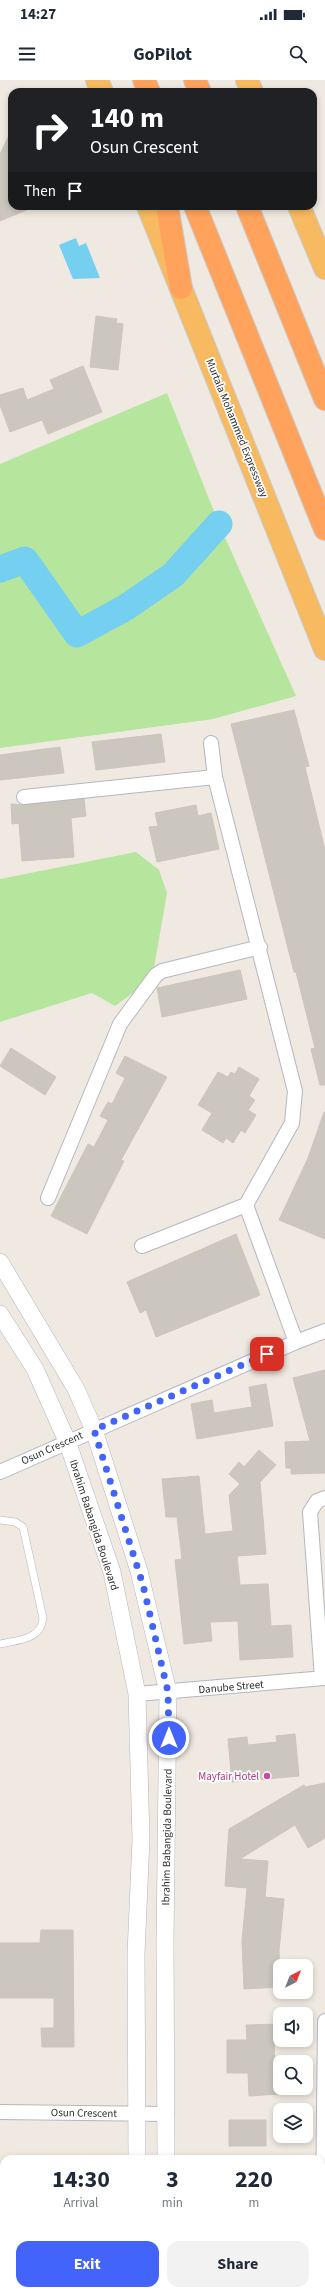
<!DOCTYPE html>
<html lang="en">
<head>
<meta charset="utf-8">
<style>
  :root { --surface:#fff; --page:#f2f2f3; --text:#1f2937; --muted:#747a83; --accent:#4264fb }
  body { margin:0; font-family:"Source Sans 3",sans-serif; background:var(--page); color:var(--text); height:100vh; display:flex; flex-direction:column; font-size:15px; white-space:nowrap }
  * { box-sizing:border-box; margin:0 }
  p { font-size:13px; color:var(--muted) }
  .icon { flex:none; width:22px; height:22px; fill:none; stroke:currentColor; stroke-width:2; stroke-linecap:round; stroke-linejoin:round }
  .map { position:relative; flex:1; overflow:hidden }
  .panel { position:absolute; left:0px; top:2075px; width:325px; height:140px; display:flex; flex-direction:column; background:var(--surface); border-radius:12px 12px 0 0; box-shadow:0 2px 6px #0003 }
  .panel>* { flex:none }
  .banner { position:absolute; left:8px; top:8px; width:309px; height:122px; border-radius:12px; box-shadow:0 2px 6px #0003; background:#202124; color:#fff; overflow:hidden }
  .needle { width:26px; rotate:42deg }
  .fabs { position:absolute; left:273px; top:1879px; display:grid; gap:8px }
  .fabs a { display:grid; place-items:center; width:40px; height:40px; border-radius:8px; background:var(--surface); box-shadow:0 2px 6px #0003; font-size:20px }
  .pin { position:absolute; display:grid; place-items:center; width:34px; height:34px; color:#fff; margin:-17px; border-radius:8px; box-shadow:0 2px 6px #0006 }
  .me { position:absolute; width:44px; margin:-22px; rotate:0deg; stroke-linejoin:round; filter:drop-shadow(0 0 3px #0008) }
  .turn { display:flex; align-items:center; gap:14px; height:84px; padding:0 16px; font-size:18px }
  .turn .icon { width:52px; height:52px; stroke-width:2.5 }
  .turn b { display:block; font-size:28px; line-height:34px }
  .then { display:flex; align-items:center; height:38px; padding:0 16px; background:#0003; gap:8px; font-size:15px }
  .eta { display:flex; justify-content:space-evenly; align-items:center; height:68px; text-align:center }
  .eta b { font-size:24px; font-weight:700; line-height:28px }
  .cta { display:flex; gap:8px; margin-top:auto; padding:8px 16px }
  .cta a { flex:1; height:46px; border-radius:12px; background:var(--accent); color:#fff; font-size:16px; font-weight:700; line-height:46px; text-align:center }
  .cta a+a { background:var(--page); color:var(--text) }
  .status { display:flex; justify-content:space-between; align-items:center; height:28px; padding:0 20px; background:var(--surface); direction:ltr }
  .status svg { height:11px; fill:currentColor }
  header { display:flex; justify-content:space-between; align-items:center; height:52px; padding:0 16px; background:var(--surface); font-size:18px; font-weight:700 }
  .map>svg:first-child { display:block }
  .green { fill:#b6e59e }
  .water { fill:#75cff0 }
  .lines { fill:none; stroke-linecap:round; stroke-linejoin:round }
  .river { stroke:#75cff0; stroke-width:27 }
  .building { fill:#cbc7bf; stroke:#cbc5ba }
  .service-casing { stroke:#b4b7c1; stroke-width:8 }
  .minor-casing { stroke:#b4b7c1; stroke-width:16 }
  .tertiary-casing { stroke:#b4b7c1; stroke-width:18 }
  .trunk-casing { stroke:#c9c9c9; stroke-width:24 }
  .motorway-casing { stroke:#c9c9c9; stroke-width:24 }
  .service { stroke:#fff; stroke-width:7 }
  .minor { stroke:#fff; stroke-width:14 }
  .tertiary { stroke:#fff; stroke-width:17 }
  .trunk { stroke:#f8ba60; stroke-width:22 }
  .motorway { stroke:#ffa35c; stroke-width:22 }
  .route { stroke:#4264fb; stroke-width:7; stroke-dasharray:0 12.6 }
  .hotel-dot { fill:#d1479c; stroke:#fff; stroke-width:1.5 }
  .labels { text-anchor:middle; dominant-baseline:central; stroke-width:3.5; stroke-linejoin:round; paint-order:stroke }
  .street-label { font-size:11px; fill:#2e2e2e; stroke:#fff }
  .hotel-label { font-size:11px; fill:#b23c85; stroke:#fff; text-anchor:end }
</style>
</head>
<body>
<div class="status"><b>14:27</b><svg viewBox="0 0 49 12"><path d="M0 12V9h3v3zM5 12V6h3v6zM10 12V3h3v9zM15 12V0h3v12zM26 1h20v11H26zM47 4h2v5h-2z"/></svg></div>
<header><svg class="icon" aria-label="menu" viewBox="0 0 24 24"><path d="M4 6h16M4 12h16M4 18h16"/></svg>GoPilot<svg class="icon" aria-label="search" viewBox="0 0 24 24"><circle cx="10" cy="10" r="6"/><path d="M15 15l6 6"/></svg></header>
<div class="map">
<svg width="325" height="2215" viewBox="0 0 325 2215">
  <rect width="100%" height="100%" fill="#efe9e1"/>
  <path class="green" d="M167,313l52,131 77,172 -83,23 -213,29v-284z
    M136,772l23,18 8,23 -15,86 -37,27 -23,-13 -92,29v-143z"/>
  <path class="water" d="M76,158l3,8 7,-3 14,35 -27,1 -14,-34z"/>
  <g class="lines">
    <path class="river" d="M0,489l25,-9 52,74 48,-26 48,-33 46,-51"/>
  </g>
  <path class="building" d="M12,49v77h24l-36,15v-67z
    M96,236l21,3 -1,4 7,1 -5,46 -28,-3z
    M83,286l19,46 -54,22 -6,-14 -32,12 -10,-27v-10l23,-7 4,12 27,-11 -4,-9z
    M294,630l15,56 -4,1 20,83v235h-5l-9,-36 4,-1 -19,-76h-2l-63,-248z
    M161,654l4,28 -69,8 -4,-28z
    M60,667l4,26 -64,7v-25z
    M84,719l2,17 -15,2 3,39 -52,4 -3,-38 -7,1 -1,-20 14,1z
    M196,725l2,11 13,-3 8,36 -62,13 -8,-35 9,-1 -3,-13z
    M240,890l7,29 -85,18 -5,-29z
    M11,968l45,29 -11,18 -45,-29z
    M125,976l42,21 -46,83 3,1 -37,73 -36,-18 37,-72 6,3 14,-27 -8,-4 8,-14 4,2 13,-26 -9,-5z
    M239,987l20,12 -10,17 6,4 -7,10 8,5 -11,18 -4,-3 -8,13 -7,-5 -3,5 -21,-13 10,-17 -14,-8 20,-33 10,5 3,-5 4,2z
    M324,1032h1v127l-46,-19 29,-62z
    M236,1154l24,61 -104,42 -10,-27 -6,3 -13,-31z
    M325,1290v103l-34,1v-6h-5l-1,-26 25,-1 -17,-63z
    M266,1304l7,42 -76,13 -6,-35 21,-4 2,13 38,-6 -3,-20z
    M259,1370l17,15 -16,17 6,72 -29,2 3,29 28,-1 3,42 20,-1 2,32 -53,3 -2,-39 -28,1 2,19 -28,3 -9,-84 7,-1 -5,-42h-11l-4,-38 37,-3 6,58 28,-3 -4,-36 11,-11 -11,-10 10,-12 5,5z
    M295,1654l4,42 -67,6 -4,-43 19,-2 1,8 29,-3 -1,-6z
    M325,1703v55l-17,10 -13,-23 -55,34 28,2 -3,36 19,2 -5,52 1,36 -36,2 -2,-48 5,-53 -22,-2 4,-57 75,-44 1,2z
    M41,1850h32l1,117h-32l-1,-19h13v-30h-54v-55h40z
    M280,1944v18h-6l1,30h5v22l-31,2 -1,-23h-21v-33h20l-1,-15z
    M229,2040h37v26h-37z"/>
  <g class="lines">
    <defs>
      <path id="service" d="M0,1440l15,2 8,5 20,91c-2,22 -25,22 -43,26"/>
      <path id="minor" d="M211,663l4,34 80,314 -3,32 -46,82 50,137
        M24,717l191,-20
        M48,1118l72,-174 36,-49 6,-4 98,-24
        M142,1166l104,-41
        M0,1392l296,-130 29,-11
        M322,1598l-12,-166 7,-11 8,-3
        M137,1614l188,-16
        M0,2032l167,2
        M1,2215l-1,-12h4
        M322,2215l3,-274"/>
      <path id="tertiary" d="M0,1182l76,127 18,41 45,141 29,121 -3,251 1,216
        M0,1234l35,55 32,72 45,131 25,122 4,145 -5,115 1,205
        M139,2211v4
        M167,2211v4"/>
      <path id="trunk" d="M97,0l5,12
        M247,0l5,12
        M148,126l177,443
        M299,126l26,62"/>
      <path id="motorway" d="M144,0l5,12
        M195,0l5,12
        M167,126l14,82
        M195,126l130,323
        M247,126l78,193"/>
    </defs>
    <use href="#service" class="service-casing"/>
    <use href="#minor" class="minor-casing"/>
    <use href="#tertiary" class="tertiary-casing"/>
    <use href="#trunk" class="trunk-casing"/>
    <use href="#motorway" class="motorway-casing"/>
    <use href="#service" class="service"/>
    <use href="#minor" class="minor"/>
    <use href="#tertiary" class="tertiary"/>
    <use href="#trunk" class="trunk"/>
    <use href="#motorway" class="motorway"/>
  </g>
  <g class="lines">
    <path class="route" d="M169,1658l-1,-46 -25,-107 -49,-155 173,-76"/>
  </g>
  <circle class="hotel-dot" cx="267" cy="1696" r="4"/>
  <g class="labels">
    <g class="street-label">
      <text transform="translate(237 348) rotate(68)">Murtala Mohammed Expressway</text>
      <text transform="translate(52 1368) rotate(-24)">Osun Crescent</text>
      <text transform="translate(94 1445) rotate(72)">Ibrahim Babangida Boulevard</text>
      <text transform="translate(231 1607) rotate(-5)">Danube Street</text>
      <text transform="translate(167 1757) rotate(-89)">Ibrahim Babangida Boulevard</text>
      <text transform="translate(84 2033) rotate(1)">Osun Crescent</text>
    </g>
    <g class="hotel-label">
      <text x="259" y="1696">Mayfair Hotel</text>
    </g>
  </g>
</svg>
<div class="fabs">
<a><svg class="needle" viewBox="-14 -14 28 28"><path d="M0-13l5 13h-10z" fill="#e53935"/><path d="M0 13l5-13h-10z" fill="#747a83"/></svg></a>
<a><svg class="icon" aria-label="sound" viewBox="0 0 24 24"><path d="M4 9h4l5-4v14l-5-4H4zM17 9q2 3 0 6"/></svg></a>
<a><svg class="icon" aria-label="search" viewBox="0 0 24 24"><circle cx="10" cy="10" r="6"/><path d="M15 15l6 6"/></svg></a>
<a><svg class="icon" aria-label="layers" viewBox="0 0 24 24"><path d="M12 4l9 5-9 5-9-5zM3 14l9 5 9-5"/></svg></a>
</div>
<div class="pin" style="left:267px;top:1274px;background:#d93025"><svg class="icon" aria-label="arrive" viewBox="0 0 24 24"><path d="M6 21V4h12l-3 4 3 4H6"/></svg></div>
<svg class="me" style="left:169px;top:1658px" viewBox="-20 -20 40 40"><circle r="17" fill="#4264fb" stroke="#fff" stroke-width="3"/><path d="M0-11L8 9 0 5-8 9z" fill="#fff"/></svg>
<div class="banner">
<div class="turn"><svg class="icon" aria-label="right" viewBox="0 0 24 24"><path d="M7 20v-9h11M14 6l5 5-5 5"/></svg><div><b>140 m</b>Osun Crescent</div></div>
<div class="then">Then<svg class="icon" aria-label="arrive" viewBox="0 0 24 24"><path d="M6 21V4h12l-3 4 3 4H6"/></svg></div>
</div>
<section class="panel">
<div class="eta">
<div><b>14:30</b><p>Arrival</p></div>
<div><b>3</b><p>min</p></div>
<div><b>220</b><p>m</p></div>
</div>
<div class="cta"><a>Exit</a><a>Share</a></div>
</section>
</div>
</body>
</html>
